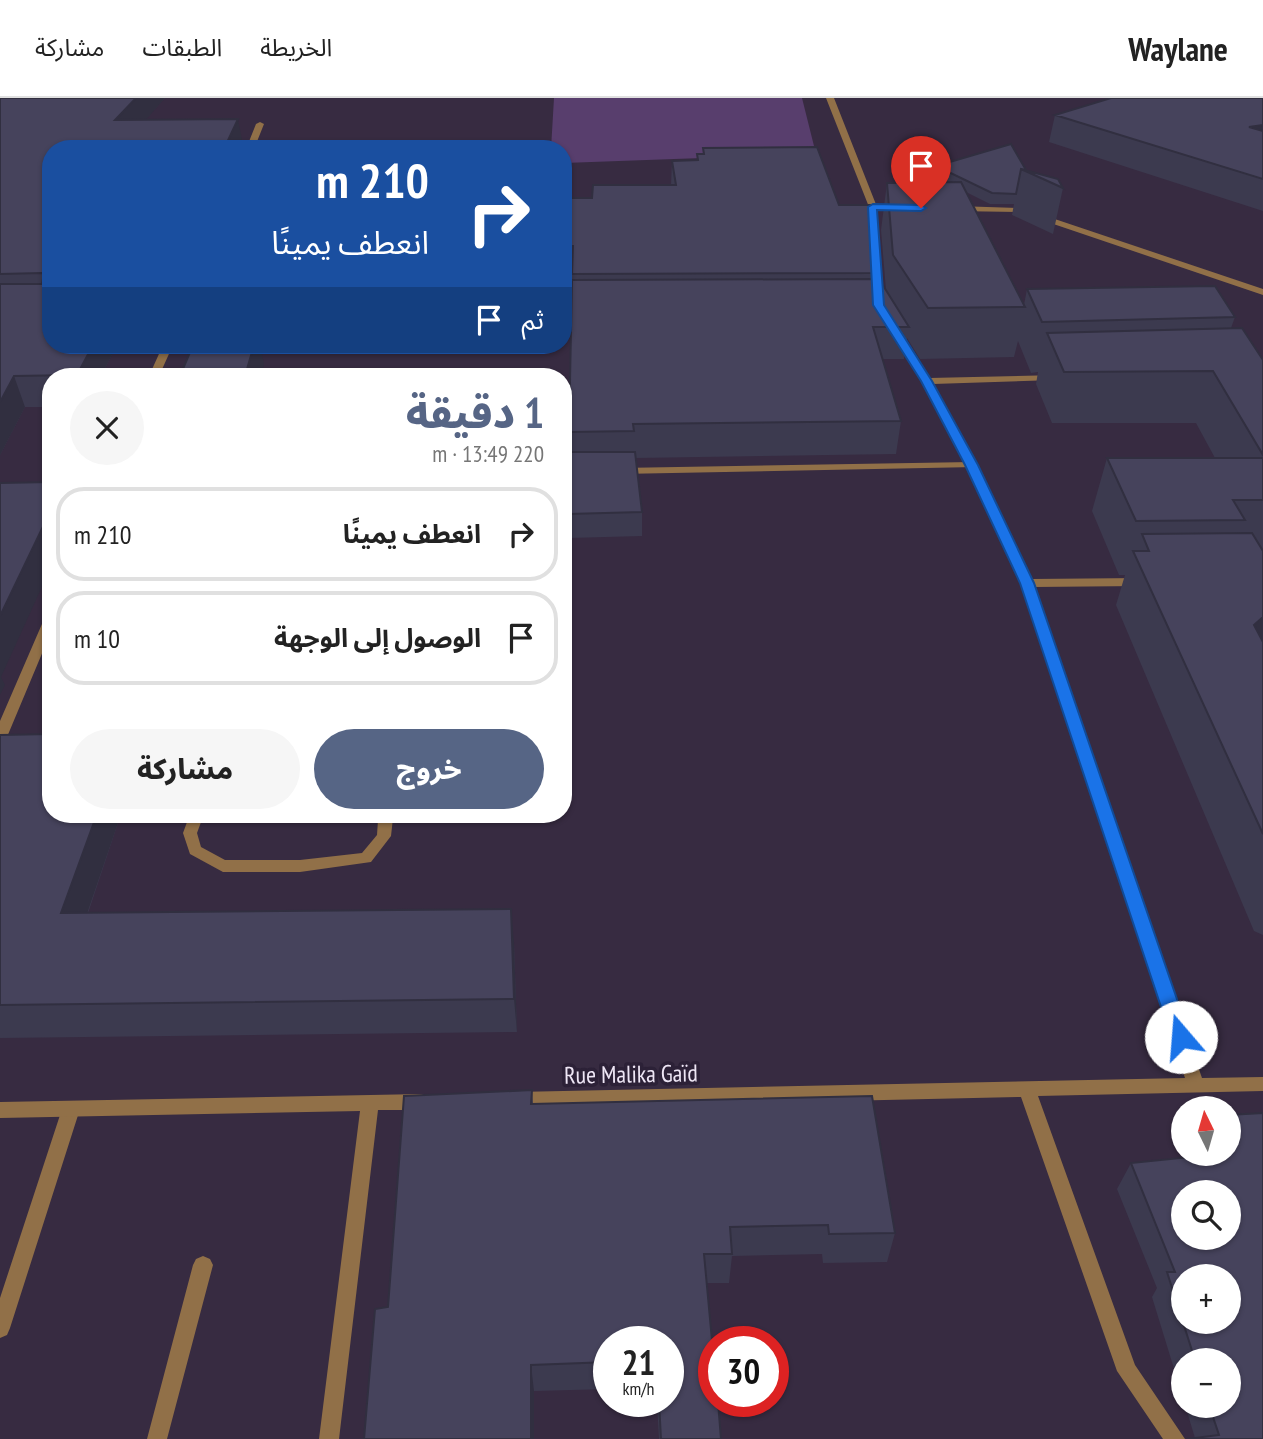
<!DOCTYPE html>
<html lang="ar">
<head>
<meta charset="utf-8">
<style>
  :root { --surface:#fff; --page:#f6f6f6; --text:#222; --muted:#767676; --line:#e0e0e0; --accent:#566585 }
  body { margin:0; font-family:"PT Sans Narrow","Noto Sans Arabic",sans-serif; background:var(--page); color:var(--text); direction:rtl; height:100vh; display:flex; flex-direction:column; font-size:26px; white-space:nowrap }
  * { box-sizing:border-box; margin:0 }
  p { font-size:23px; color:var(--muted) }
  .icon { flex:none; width:38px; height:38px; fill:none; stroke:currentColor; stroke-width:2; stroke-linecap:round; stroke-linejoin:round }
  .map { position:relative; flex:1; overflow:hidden; direction:ltr }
  .panel { position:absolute; left:42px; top:270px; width:530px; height:455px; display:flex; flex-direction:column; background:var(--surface); border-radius:28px; box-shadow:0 2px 5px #0004; direction:rtl }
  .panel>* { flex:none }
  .top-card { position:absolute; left:42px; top:42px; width:530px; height:214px; border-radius:28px; box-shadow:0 2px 5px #0004; direction:rtl; background:#1a4fa0; color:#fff; overflow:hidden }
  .needle { width:46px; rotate:355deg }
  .fabs { position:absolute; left:1171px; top:998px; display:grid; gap:14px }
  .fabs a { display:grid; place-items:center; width:70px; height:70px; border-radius:50%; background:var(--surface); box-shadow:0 2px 5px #0004; font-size:35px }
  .speed { position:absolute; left:593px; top:1228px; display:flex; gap:14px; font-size:35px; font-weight:700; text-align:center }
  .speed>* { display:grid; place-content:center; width:91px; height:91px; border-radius:50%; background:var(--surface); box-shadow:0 2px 5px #0004; line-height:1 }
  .speed small { font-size:18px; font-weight:400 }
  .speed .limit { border:10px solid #d22; background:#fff; color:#111 }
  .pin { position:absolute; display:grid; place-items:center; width:60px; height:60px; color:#fff; margin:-72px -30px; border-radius:50% 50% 50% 0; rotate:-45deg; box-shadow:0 0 7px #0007 }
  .pin .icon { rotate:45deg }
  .me { position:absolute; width:77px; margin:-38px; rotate:342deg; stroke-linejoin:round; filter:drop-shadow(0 0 5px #0008) }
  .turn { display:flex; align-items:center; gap:24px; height:147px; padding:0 28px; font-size:32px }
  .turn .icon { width:91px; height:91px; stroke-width:2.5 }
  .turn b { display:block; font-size:49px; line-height:60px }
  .then { display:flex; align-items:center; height:66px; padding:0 28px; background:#0003; gap:14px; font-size:26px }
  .round { display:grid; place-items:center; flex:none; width:74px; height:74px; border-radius:37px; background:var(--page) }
  .headline { display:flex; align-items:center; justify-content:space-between; height:119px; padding:0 28px }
  h1 { font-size:42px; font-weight:800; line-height:52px; color:var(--accent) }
  .button { display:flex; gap:14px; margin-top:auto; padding:14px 28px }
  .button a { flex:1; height:80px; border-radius:42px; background:var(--accent); color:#fff; font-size:28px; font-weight:800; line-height:80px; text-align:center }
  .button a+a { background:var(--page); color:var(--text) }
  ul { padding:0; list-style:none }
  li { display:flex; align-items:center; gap:21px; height:94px; margin:0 14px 10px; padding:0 14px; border:4px solid var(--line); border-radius:28px }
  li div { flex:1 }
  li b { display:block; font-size:26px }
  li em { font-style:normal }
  header { display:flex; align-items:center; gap:42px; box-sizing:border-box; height:98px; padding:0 35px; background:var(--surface); border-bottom:2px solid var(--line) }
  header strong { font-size:33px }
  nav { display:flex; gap:38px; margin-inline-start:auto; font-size:24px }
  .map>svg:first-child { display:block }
  .green { fill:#583e6d }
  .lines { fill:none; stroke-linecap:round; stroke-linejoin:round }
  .lane { fill:#917048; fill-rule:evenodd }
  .street { fill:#917048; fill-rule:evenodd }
  .wall { fill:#3c3a4f }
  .shaded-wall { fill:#312f40 }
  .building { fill:#46435c; stroke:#312f40; stroke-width:2; fill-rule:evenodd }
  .route { fill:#1a73e8; stroke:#114b97; stroke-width:2 }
  .labels { text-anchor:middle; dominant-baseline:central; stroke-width:7; stroke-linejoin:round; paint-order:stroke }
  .near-street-label { font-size:24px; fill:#eee6f5; stroke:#2c2137 }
</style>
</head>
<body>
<header>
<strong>Waylane</strong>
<nav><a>الخريطة</a><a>الطبقات</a><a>مشاركة</a></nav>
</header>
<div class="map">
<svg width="1263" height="1341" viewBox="0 0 1263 1341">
  <rect width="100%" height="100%" fill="#372b41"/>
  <path class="green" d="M554,0h248l14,56 -252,9v-14h-13z"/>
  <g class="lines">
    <path class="lane" d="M260,24l4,2 -10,25h-8l10,-25z
      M163,247h10l-14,31h-10z
      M972,364l5,3 -1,2 -356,7 -5,-3 5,-3z
      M51,515v19l-44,105 -7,5v-21l45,-104z
      M190,716h14l-7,19 4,14 24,13h75l62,-7 15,-18 1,-15 -5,-6h17l3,4 -2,18 -20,26 -71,10h-77l-33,-18 -7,-21z
      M71,1003l6,3 3,5 -70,219 -3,7 -7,3v-40l62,-189 3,-5z
      M203,1158l7,3 3,6 -46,174h-20l46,-174 3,-6z"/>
    <path class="street" d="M826,0h8l43,109 4,92 -8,-2 -4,-90z
      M956,108l66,2 241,81v6l-245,-83 -65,-1v-4z
      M564,205h26l5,3 -5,3h-26z
      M893,233h6l30,47 130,-3v4l-4,1 -122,4 44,81 54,114 110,-1 6,4 -6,4 -107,1 168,491 61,-1v14l-225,5 97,269 50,74h-22l-46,-68 -96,-274 -505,11 -6,-3 -3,-5 3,-5 6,-3 669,-14 -164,-495 -54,-118 -46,-84 -30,-48z
      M422,996l6,3 3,5 -3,5 -6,3h-44l-39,329h-20l41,-328 -360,7v-16z"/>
  </g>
  <path class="wall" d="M0,0h165l-20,22 98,25 -2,4h-190v196h66l-16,31h-50v31h-26l-25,48z
    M1263,0v113l-214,-69 6,-27z
    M1011,46l15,26 37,18 -10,46 -41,-19 2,-11h-24l-24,-12 58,113 3,-16 208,28 -4,11 32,32v575l-9,-4 -138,-326 9,-30h-6l-27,-64 15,-53h108l-19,-35h-144l-16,-39 2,-12 -7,1 -13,-32 -4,16 -94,2 -13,-21 -3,21h-22l19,62 -5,33 -260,4 6,54v24l-73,2 -1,-24 2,-62 -1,-20 3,-152v-8h-8v-74h28l79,-13 1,-24 25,-1v-6h6v-6l136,57 36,68 -1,6 12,11 -5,-60 6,-47h60l-13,-6 2,-11z
    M0,637l51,79h70l-33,99 426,29 3,90 -517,6z
    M532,992l1,14 362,129 -8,29 -64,1 -1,-9 -90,2 -3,27h-22l14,156h-62l-2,-37h11v-60h-59v47l-75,2v48h-170l24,-132z
    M1194,1055h34l35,286 -68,-1 -10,-33h43v-45h-45v38l-31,-101 5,-9 -40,-99 14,-26 64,-6z"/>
  <path class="shaded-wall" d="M136,0h29l-43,49 -7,-27z
    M238,21l5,26 -2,4h-17z
    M1263,27v26l-14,-24z
    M93,247h24l-16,31h-24z
    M254,247h6l4,19 -3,12h-16z
    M14,278l11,31 -25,48v-53z
    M51,412v57l-50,110 4,8 -5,10v-79z
    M1263,519v37l-9,-29z
    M97,716h24l-45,132 -15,-33z
    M511,811l3,33 3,90 -3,-33z
    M531,1267l3,26v48h-3z"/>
  <path class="building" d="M0,0h136l-21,22 123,-1 -14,30h-173v196h42l-16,30 -63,1 -14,26v-118h42l2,-9 -2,-2 -42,1z
    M1111,0h152v27l-14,2 14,4v48l-208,-64z
    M1011,46l15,26 -5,-1 -5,25 -24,-1 -56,-27z
    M817,49l22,58h32l4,68 -303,1 1,-28h-9v-48h28l1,-13h83l-4,-24 26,-1 -1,-6h7l-1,-6z
    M1021,71l37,10 5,9z
    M961,84l64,125 -97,1 -35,-53 -6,-72z
    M879,181l30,48h-36l28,94 -268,3 1,7 -65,1 3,-152z
    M1215,188l20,31 -193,5 -15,-33z
    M1242,230l21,32v95l-50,-84 -149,1 -17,-39z
    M193,247h61l-9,31h-65z
    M569,354h66l7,60 -74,2z
    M1107,360h156v42h-30l12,20 -109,1z
    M51,384v28l-51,106v-133z
    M1252,435l11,18v66l-9,8 9,17v192l-130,-283h16l-7,-17z
    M51,636v80h46l-36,99 450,-4 3,90 -514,6v-270z
    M532,992l-1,14 341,-8 23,137 -66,1 -1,-9 -98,2 2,27h-28l10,108v40h4l3,37h-60l-2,-37h9v-60h-59v20l-78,3v74h-167l11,-130 13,-2 16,-211z
    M1263,1015v326h-76l32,-4 -10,-30h19v-45h-33l-28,-88h8l-44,-109 89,-9 -1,-1h9v-38zM1183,1094h45v45h-45zM1183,1178h45v45h-45z"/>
  <path class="route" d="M873,106l48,1 5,3 -5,3 -44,-1 7,95 48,76 46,84 56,118 156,454 -2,5 -7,3 -7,-3 -3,-5 -151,-454 -55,-118 -44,-84 -48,-76 -5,-98z"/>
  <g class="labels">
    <g class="near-street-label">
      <text transform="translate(631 976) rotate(-1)">Rue Malika Gaïd</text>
    </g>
  </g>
</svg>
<div class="fabs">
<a><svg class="needle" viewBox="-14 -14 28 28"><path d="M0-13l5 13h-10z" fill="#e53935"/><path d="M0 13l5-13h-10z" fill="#767676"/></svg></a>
<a><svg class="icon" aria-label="search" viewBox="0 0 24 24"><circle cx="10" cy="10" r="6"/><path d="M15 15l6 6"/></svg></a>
<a>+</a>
<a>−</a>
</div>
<div class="speed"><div>21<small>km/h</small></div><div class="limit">30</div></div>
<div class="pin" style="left:921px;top:110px;background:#d93025"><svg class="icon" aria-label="arrive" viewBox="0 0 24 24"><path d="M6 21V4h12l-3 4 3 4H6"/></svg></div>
<svg class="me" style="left:1181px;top:939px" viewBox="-20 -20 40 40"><circle r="19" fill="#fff"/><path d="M0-13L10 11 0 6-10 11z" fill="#1a73e8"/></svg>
<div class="top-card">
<div class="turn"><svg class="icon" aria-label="right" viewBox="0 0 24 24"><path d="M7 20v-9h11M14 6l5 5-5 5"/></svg><div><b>210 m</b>انعطف يمينًا</div></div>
<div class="then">ثم<svg class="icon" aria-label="arrive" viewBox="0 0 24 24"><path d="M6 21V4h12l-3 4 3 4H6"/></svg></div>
</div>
<section class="panel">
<div class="headline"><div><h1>1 دقيقة</h1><p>220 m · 13:49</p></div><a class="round"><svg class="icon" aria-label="close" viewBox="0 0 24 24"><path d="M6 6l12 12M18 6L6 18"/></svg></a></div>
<ul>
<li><svg class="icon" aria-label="right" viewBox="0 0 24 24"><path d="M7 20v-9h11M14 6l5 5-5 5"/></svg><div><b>انعطف يمينًا</b></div><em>210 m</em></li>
<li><svg class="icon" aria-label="arrive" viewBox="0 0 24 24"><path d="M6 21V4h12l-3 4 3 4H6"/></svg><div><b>الوصول إلى الوجهة</b></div><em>10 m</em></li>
</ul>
<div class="button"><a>خروج</a><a>مشاركة</a></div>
</section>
</div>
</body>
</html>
